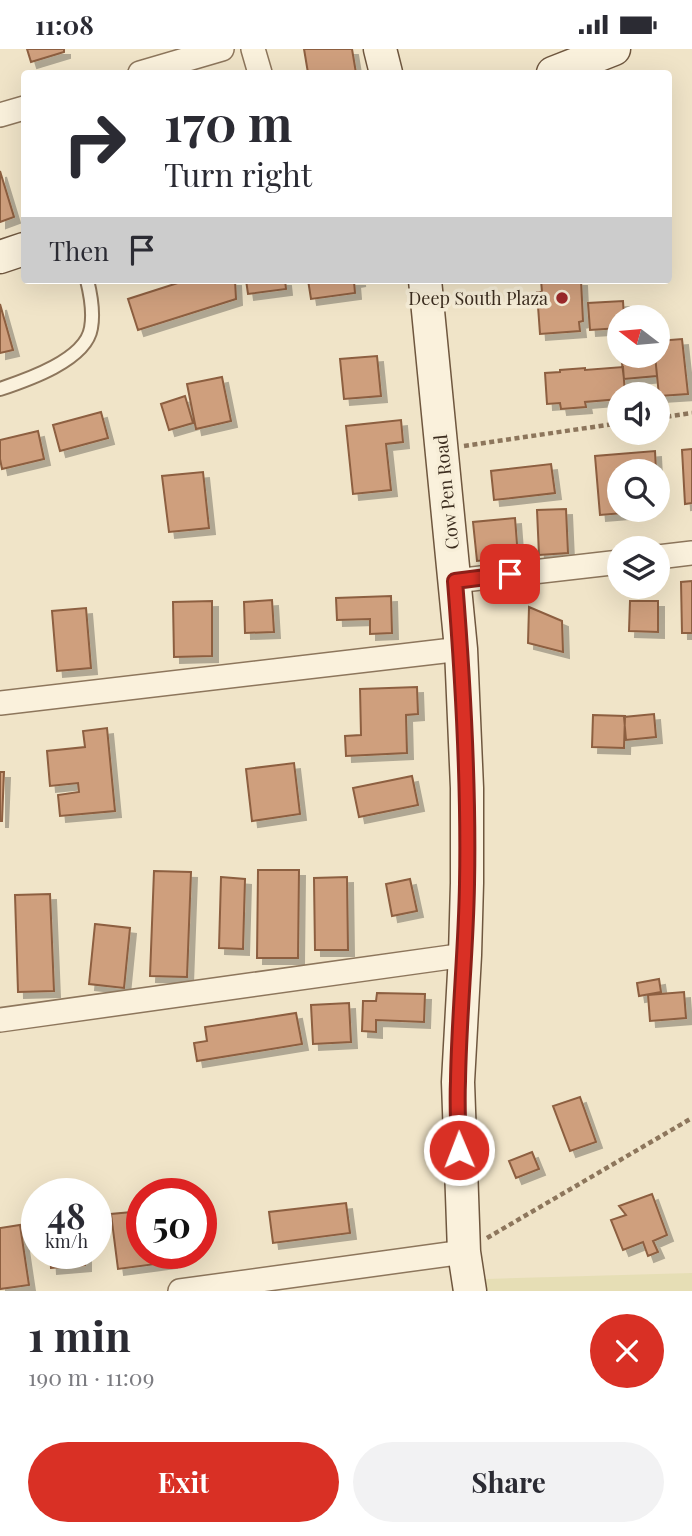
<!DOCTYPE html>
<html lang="en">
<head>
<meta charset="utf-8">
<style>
  :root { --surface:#fff; --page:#f2f2f3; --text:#2b2b33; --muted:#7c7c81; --accent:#d93025 }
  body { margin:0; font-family:"Playfair Display",serif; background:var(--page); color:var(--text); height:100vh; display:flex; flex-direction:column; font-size:26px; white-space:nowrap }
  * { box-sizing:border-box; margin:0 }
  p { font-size:23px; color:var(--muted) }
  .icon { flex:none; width:38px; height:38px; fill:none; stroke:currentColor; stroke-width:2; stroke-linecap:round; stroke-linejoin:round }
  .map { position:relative; height:1242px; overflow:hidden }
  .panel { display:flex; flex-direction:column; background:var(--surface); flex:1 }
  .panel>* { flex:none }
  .guide { position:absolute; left:21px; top:21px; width:651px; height:214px; border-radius:7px; box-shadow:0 7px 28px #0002; background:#fff; color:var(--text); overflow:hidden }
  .needle { width:46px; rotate:286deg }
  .buttons { position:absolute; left:607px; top:256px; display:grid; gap:14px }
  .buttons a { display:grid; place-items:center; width:63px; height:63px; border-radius:50%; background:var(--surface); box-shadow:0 7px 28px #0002; font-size:35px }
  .speed { position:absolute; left:21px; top:1129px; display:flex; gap:14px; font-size:35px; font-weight:700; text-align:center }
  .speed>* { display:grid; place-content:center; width:91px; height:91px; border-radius:50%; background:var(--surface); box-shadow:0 7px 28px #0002; line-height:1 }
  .speed small { font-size:18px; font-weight:400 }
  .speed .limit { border:10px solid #d22; background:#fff; color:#111 }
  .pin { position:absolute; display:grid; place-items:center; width:60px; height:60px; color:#fff; margin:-30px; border-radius:14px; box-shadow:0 4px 10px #0006 }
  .me { position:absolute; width:77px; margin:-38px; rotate:359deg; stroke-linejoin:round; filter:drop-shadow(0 0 5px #0008) }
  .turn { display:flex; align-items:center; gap:24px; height:147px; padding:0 28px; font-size:32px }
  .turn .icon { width:91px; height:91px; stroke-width:2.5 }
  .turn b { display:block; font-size:49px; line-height:60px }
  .then { display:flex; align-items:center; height:66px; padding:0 28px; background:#0003; gap:14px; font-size:26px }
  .round { display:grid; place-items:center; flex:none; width:74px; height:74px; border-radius:37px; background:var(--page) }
  .summary { display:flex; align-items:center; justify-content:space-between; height:119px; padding:0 28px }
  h1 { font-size:42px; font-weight:700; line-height:52px }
  .button { display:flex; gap:14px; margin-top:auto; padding:14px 28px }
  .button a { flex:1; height:80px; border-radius:42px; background:var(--accent); color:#fff; font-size:28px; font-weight:700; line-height:80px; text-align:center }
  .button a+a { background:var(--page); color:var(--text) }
  .status { display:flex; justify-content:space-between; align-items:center; height:49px; padding:0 35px; background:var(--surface); direction:ltr }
  .status svg { height:19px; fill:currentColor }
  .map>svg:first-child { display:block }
  .farmland { fill:#e6deb5 }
  .building { fill:#cf9f7d; stroke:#8d5f41; stroke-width:2; filter:url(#shadow) }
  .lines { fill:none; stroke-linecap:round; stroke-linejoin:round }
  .lane-casing { stroke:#8d765c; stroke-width:16 }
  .street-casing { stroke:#8d765c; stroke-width:26 }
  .secondary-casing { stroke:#6f573f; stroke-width:35 }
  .path { stroke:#8d765c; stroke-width:4.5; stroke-dasharray:5 3.5; stroke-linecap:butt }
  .lane { stroke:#faf1dc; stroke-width:12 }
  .street { stroke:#faf1dc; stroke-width:23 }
  .secondary { stroke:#faf1dc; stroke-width:32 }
  .route-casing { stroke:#8d1f18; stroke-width:18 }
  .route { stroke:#d93025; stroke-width:12 }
  .poi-dot { fill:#9e2a2b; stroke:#f7eed8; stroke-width:2.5 }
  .labels { text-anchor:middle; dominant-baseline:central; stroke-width:7; stroke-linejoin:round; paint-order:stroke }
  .poi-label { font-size:18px; fill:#3d2e20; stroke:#f7eed8; text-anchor:end }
  .street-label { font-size:18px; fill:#3d2e20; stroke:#f7eed8 }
</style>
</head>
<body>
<div class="status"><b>11:08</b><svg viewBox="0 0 49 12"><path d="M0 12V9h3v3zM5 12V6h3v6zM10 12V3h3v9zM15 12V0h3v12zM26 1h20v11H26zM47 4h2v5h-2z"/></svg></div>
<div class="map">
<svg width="692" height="1242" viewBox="0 0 692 1242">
  <defs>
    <filter id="shadow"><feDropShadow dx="6" dy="6" stdDeviation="0" flood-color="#0004"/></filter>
  </defs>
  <rect width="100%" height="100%" fill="#f0e4c8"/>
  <path class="farmland" d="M692,1224v18h-205l-2,-12z"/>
  <path class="building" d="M27,0h37v3l-33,10z
    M304,0h48l4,24h-48z
    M0,122l14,46 -14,5z
    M187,231h48l1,19 -98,31 -10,-31z
    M246,231h39l1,9 -38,5z
    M308,231h52l-6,1 1,12 -44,6z
    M541,231h40l2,41 -4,1 1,9 -40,3 -3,-42h5z
    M623,252l1,16h-4v11l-30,2 -2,-27z
    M0,255l13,46 -13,3z
    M682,290l6,55 -29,2 -4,-41h3v-14z
    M621,306h34l2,21 -33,3z
    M377,307l4,40 -37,3 -4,-40z
    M623,318l2,27h-5v5l-35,3 1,5 -25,2 -1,-6 -13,1 -2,-31 15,-1v-2l25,-2v2z
    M222,328l9,44 -35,8 -9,-45z
    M185,347l8,27 -24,7 -8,-26z
    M101,363l7,26 -48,13 -7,-26z
    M401,371l2,22 -17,2 5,46 -38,4 -7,-68z
    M38,382l6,28 -42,10 -2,-10v-19z
    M692,400v54l-7,1 -3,-54z
    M655,402l1,20h-36v38h4l-1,4 -23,2 -5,-59z
    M551,415l4,29 -61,7 -3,-29z
    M203,423l6,56 -40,4 -7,-56z
    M566,460l2,44 -29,2 -2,-45z
    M515,469l3,39 -41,4 -4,-39z
    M692,532v52h-10l-1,-51z
    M391,547l1,37 -22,1v-15l-33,1 -1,-22z
    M272,551l2,32 -29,1 -1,-31z
    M212,552v55l-38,1 -1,-55z
    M630,552h28v31l-29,-1z
    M529,558l33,14 1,31 -35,-9z
    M86,559l5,60 -34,3 -5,-60z
    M417,638l1,27 -12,1 1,38 -61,3 -1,-20 16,-1 -1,-46z
    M654,665l2,23 -30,3 -2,-23z
    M593,666l32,1 -1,32 -32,-1z
    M107,679l8,83 -55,5 -2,-21 21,-3 -1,-9 -28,3 -3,-35 38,-4 -2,-16z
    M294,714l6,51 -48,7 -6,-52z
    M0,723h4l-2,49h-2z
    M412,727l6,29 -59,12 -6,-29z
    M258,821h41l-1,88h-41z
    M154,822l37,1 -4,105 -37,-1z
    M221,828l24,2 -2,70 -24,-1z
    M347,828l1,73h-33l-1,-72z
    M410,830l7,32 -25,5 -6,-32z
    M50,845l4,97 -36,1 -3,-97z
    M95,875l35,4 -6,60 -35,-4z
    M659,930l2,13 -22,4 -2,-13z
    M684,943l2,26 -36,3 -2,-26z
    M377,944l48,1 -1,28 -48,-2v12l-14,-1 1,-30h13z
    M349,954l2,39 -38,2 -2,-39z
    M296,964l6,31 -105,17 -3,-18 13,-2 -2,-14z
    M580,1048l16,45 -26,9 -17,-45z
    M532,1103l7,17 -23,9 -7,-17z
    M652,1145l15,41 -14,6 5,11 -10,4 -5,-14 -20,8 -12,-30 15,-5 -7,-9z
    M346,1154l4,30 -77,10 -4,-31z
    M142,1162v42h28l1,9 -53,7 -7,-55z
    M20,1176l9,60 -29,4v-61z
    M50,1204h35v12l-34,3z"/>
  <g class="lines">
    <defs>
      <path id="lane" d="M0,340c27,-9 86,-29 91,-61 3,-16 0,-32 -4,-48"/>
      <path id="street" d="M253,0l7,24
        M140,24l82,-24
        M0,66l24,-7
        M658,508l34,-4
        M455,532l165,-19
        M0,654l461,-54
        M0,971l465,-65
        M180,1242l284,-39"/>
      <path id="secondary" d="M380,0l6,24
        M553,24l61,-24
        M0,208l24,-8
        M425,231l36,369 6,139v95l-2,72 -7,127 6,170 6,39"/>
    </defs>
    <use href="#lane" class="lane-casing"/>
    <use href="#street" class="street-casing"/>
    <use href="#secondary" class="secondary-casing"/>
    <path class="path" d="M658,369l34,-5
      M464,397l156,-23
      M487,1189l205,-120"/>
    <use href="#lane" class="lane"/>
    <use href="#street" class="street"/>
    <use href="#secondary" class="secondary"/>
  </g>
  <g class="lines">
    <defs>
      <path id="route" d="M459,1101c-1,-23 -2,-46 -1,-69 1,-66 8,-131 9,-197 2,-101 -4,-203 -12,-303l55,-7"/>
    </defs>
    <use href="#route" class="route-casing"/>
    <use href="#route" class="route"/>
  </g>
  <circle class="poi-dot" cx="562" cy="249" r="7"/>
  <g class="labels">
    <g class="poi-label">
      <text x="548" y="249">Deep South Plaza</text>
    </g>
    <g class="street-label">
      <text transform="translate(446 443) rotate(-96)">Cow Pen Road</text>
    </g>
  </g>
</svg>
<div class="buttons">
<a><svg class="needle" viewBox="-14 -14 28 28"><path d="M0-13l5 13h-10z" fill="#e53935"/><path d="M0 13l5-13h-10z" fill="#7c7c81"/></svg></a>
<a><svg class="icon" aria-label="sound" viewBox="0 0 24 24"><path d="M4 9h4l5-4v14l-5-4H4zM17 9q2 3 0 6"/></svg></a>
<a><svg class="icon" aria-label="search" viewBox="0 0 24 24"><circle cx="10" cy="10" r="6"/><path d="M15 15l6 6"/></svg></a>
<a><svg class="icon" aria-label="layers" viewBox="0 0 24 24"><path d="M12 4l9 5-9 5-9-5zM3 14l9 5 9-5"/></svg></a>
</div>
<div class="speed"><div>48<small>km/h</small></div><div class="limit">50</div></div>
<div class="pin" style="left:510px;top:525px;background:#d93025"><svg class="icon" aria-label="arrive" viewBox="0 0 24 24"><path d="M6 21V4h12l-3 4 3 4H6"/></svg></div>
<svg class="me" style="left:459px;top:1101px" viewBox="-20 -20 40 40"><circle r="17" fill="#d93025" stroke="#fff" stroke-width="3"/><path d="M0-11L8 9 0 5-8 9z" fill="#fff"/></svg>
<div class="guide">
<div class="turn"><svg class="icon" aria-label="right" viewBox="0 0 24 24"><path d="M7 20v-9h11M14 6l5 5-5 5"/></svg><div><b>170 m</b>Turn right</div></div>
<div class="then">Then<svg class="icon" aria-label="arrive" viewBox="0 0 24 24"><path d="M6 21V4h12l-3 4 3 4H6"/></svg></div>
</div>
</div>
<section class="panel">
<div class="summary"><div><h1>1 min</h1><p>190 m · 11:09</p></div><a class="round" style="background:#d93025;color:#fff"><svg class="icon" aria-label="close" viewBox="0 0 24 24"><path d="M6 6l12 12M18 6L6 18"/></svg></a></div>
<div class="button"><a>Exit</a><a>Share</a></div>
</section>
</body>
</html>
